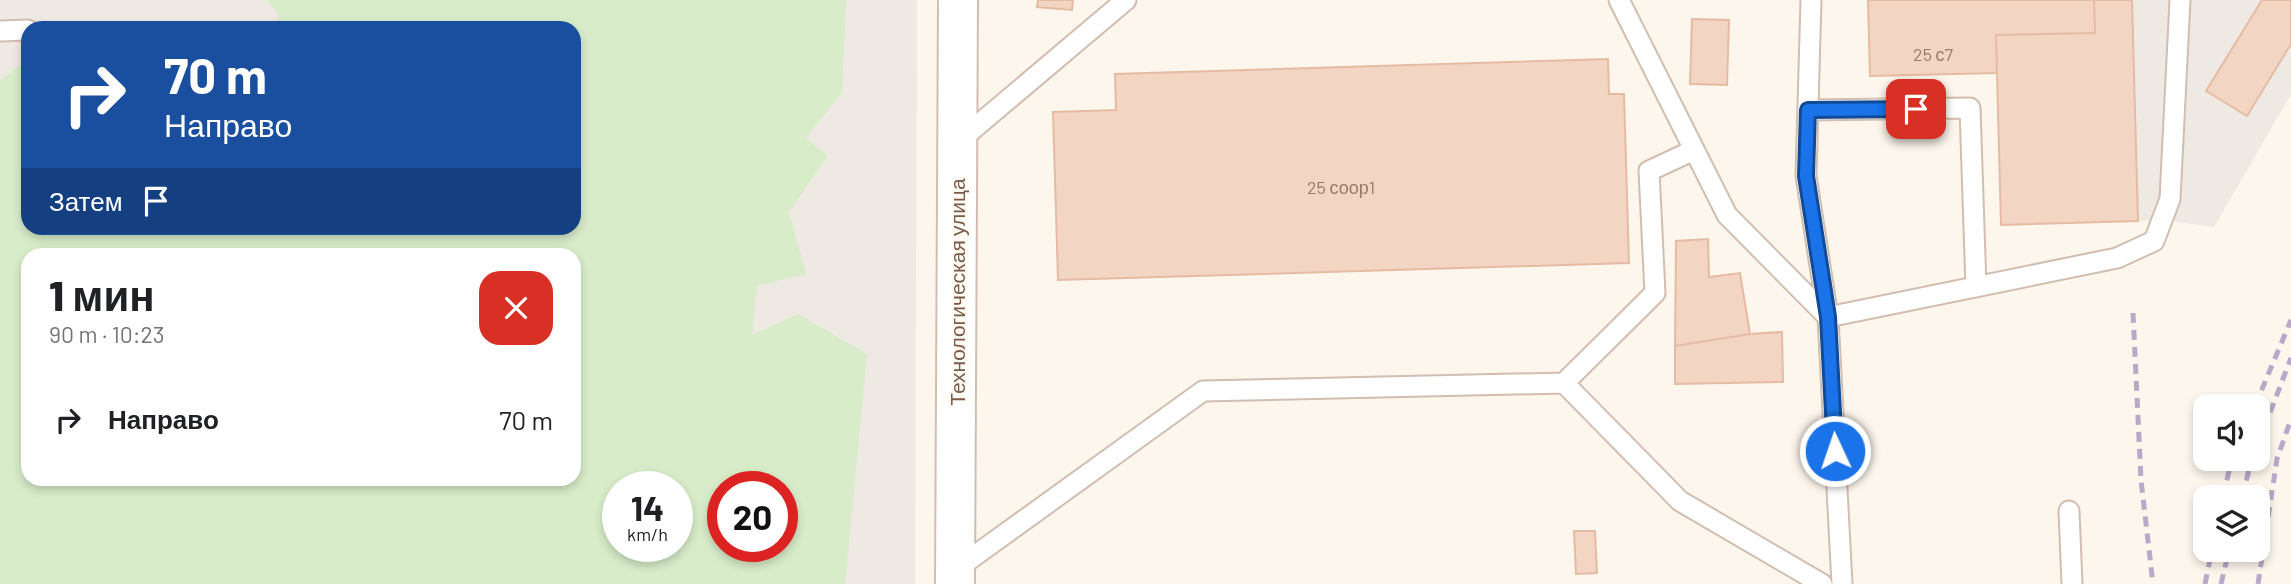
<!DOCTYPE html>
<html lang="ru">
<head>
<meta charset="utf-8">
<style>
  :root { --surface:#fff; --page:#f2f2f2; --text:#202124; --muted:#757577 }
  body { margin:0; font-family:Barlow,sans-serif; background:var(--page); color:var(--text); height:100vh; display:flex; flex-direction:column; font-size:26px; white-space:nowrap }
  * { box-sizing:border-box; margin:0 }
  p { font-size:23px; color:var(--muted) }
  .icon { flex:none; width:38px; height:38px; fill:none; stroke:currentColor; stroke-width:2; stroke-linecap:round; stroke-linejoin:round }
  .map { position:relative; flex:1; overflow:hidden }
  .panel { position:absolute; left:21px; top:248px; width:560px; height:238px; display:flex; flex-direction:column; background:var(--surface); border-radius:21px; box-shadow:0 4px 10px #0003 }
  .panel>* { flex:none }
  .guide { position:absolute; left:21px; top:21px; width:560px; height:214px; border-radius:21px; box-shadow:0 4px 10px #0003; background:#1a4fa0; color:#fff; overflow:hidden }
  .fabs { position:absolute; left:2193px; top:394px; display:grid; gap:14px }
  .fabs a { display:grid; place-items:center; width:77px; height:77px; border-radius:14px; background:var(--surface); box-shadow:0 4px 10px #0003; font-size:35px }
  .speed { position:absolute; left:602px; top:471px; display:flex; gap:14px; font-size:35px; font-weight:700; text-align:center }
  .speed>* { display:grid; place-content:center; width:91px; height:91px; border-radius:50%; background:var(--surface); box-shadow:0 4px 10px #0003; line-height:1 }
  .speed small { font-size:18px; font-weight:400 }
  .speed .limit { border:10px solid #d22; background:#fff; color:#111 }
  .pin { position:absolute; display:grid; place-items:center; width:60px; height:60px; color:#fff; margin:-30px; border-radius:14px; box-shadow:0 4px 10px #0006 }
  .me { position:absolute; width:77px; margin:-38px; rotate:357deg; stroke-linejoin:round; filter:drop-shadow(0 0 5px #0008) }
  .turn { display:flex; align-items:center; gap:24px; height:147px; padding:0 28px; font-size:32px }
  .turn .icon { width:91px; height:91px; stroke-width:2.5 }
  .turn b { display:block; font-size:49px; line-height:60px }
  .then { display:flex; align-items:center; height:66px; padding:0 28px; background:#0003; gap:14px; font-size:26px }
  .round { display:grid; place-items:center; flex:none; width:74px; height:74px; border-radius:21px; background:var(--page) }
  .overview { display:flex; align-items:center; justify-content:space-between; height:119px; padding:0 28px }
  h1 { font-size:42px; font-weight:800; line-height:52px }
  ul { padding:0; list-style:none }
  li { display:flex; align-items:center; gap:21px; height:105px; padding:0 28px }
  li div { flex:1 }
  li b { display:block; font-size:26px }
  li em { font-style:normal }
  .map>svg:first-child { display:block }
  .industrial { fill:#efe9e4; fill-rule:evenodd }
  .green { fill:#d8ecc9; fill-rule:evenodd }
  .building { fill:#f3d5c3; stroke:#e6bba3; stroke-width:2 }
  .lines { fill:none; stroke-linecap:round; stroke-linejoin:round }
  .service-casing { stroke:#d1beb0; stroke-width:23 }
  .minor-casing { stroke:#d1beb0; stroke-width:42 }
  .service { stroke:#fff; stroke-width:19 }
  .minor { stroke:#fff; stroke-width:38 }
  .rail { stroke:#b9a8c9; stroke-width:5; stroke-dasharray:10 7; stroke-linecap:butt }
  .route-casing { stroke:#114b97; stroke-width:18 }
  .route { stroke:#1a73e8; stroke-width:12 }
  .labels { text-anchor:middle; dominant-baseline:central; stroke-width:6; stroke-linejoin:round; paint-order:stroke }
  .number-label { font-size:18px; fill:#987a6a }
  .street-label { font-size:21px; fill:#7a5c4d; stroke:#fffaf3 }
</style>
</head>
<body>
<div class="map">
<svg width="2291" height="584" viewBox="0 0 2291 584">
  <rect width="100%" height="100%" fill="#fdf6ec"/>
  <path class="industrial" d="M0,0h917l-2,584h-915zM28,28h546v200h-546zM28,256h546v224h-546zM618,486h59v60h-59zM723,486h59v60h-59z
    M2132,0h159v94l-77,133 -52,-7 -24,1z"/>
  <path class="green" d="M268,0h578l-4,92 -36,46 22,18 -39,56 17,62 -49,12 -5,49 46,-21 69,40 -22,230h-845v-504l27,-20 1,168h546v-200h-301l6,-12zM28,256h546v224h-546zM618,486h59v60h-59zM723,486h59v60h-59z"/>
  <path class="building" d="M1038,0h35l-1,10 -35,-3z
    M1868,0h226l1,33 -99,2 1,38 -127,3z
    M2094,0h38l6,221 -137,4 -5,-190 99,-2z
    M2262,0h29v44l-44,72 -41,-25z
    M1692,19l37,1 -2,65 -37,-1z
    M1608,59l1,35h15l5,169 -571,17 -5,-168 63,-2 -1,-36z
    M1708,239l1,38 31,-4 10,61 -75,12 1,-105z
    M1782,332l1,50 -108,2v-38l75,-12z
    M1574,531h21l2,42 -21,1z"/>
  <g class="lines">
    <defs>
      <path id="service" d="M1619,0l108,215 101,102 14,267
        M1811,0l-5,176 22,141 289,-59 37,-17 16,-42 10,-199
        M0,31l28,-1
        M1808,110l162,-2 6,179
        M959,141l167,-141
        M1564,383l91,-90 -6,-122 45,-21
        M2069,511l3,73
        M955,570l248,-179 361,-8 116,118 142,83"/>
      <path id="minor" d="M955,584l3,-584"/>
    </defs>
    <use href="#service" class="service-casing"/>
    <use href="#minor" class="minor-casing"/>
    <use href="#service" class="service"/>
    <use href="#minor" class="minor"/>
    <path class="rail" d="M2133,313l8,167 12,104
      M2255,406l36,-86
      M2258,444l33,-86
      M2223,497l9,-39
      M2242,497l10,-39
      M2205,584l7,-34
      M2221,584l8,-34
      M2258,584l19,-125 14,-40"/>
  </g>
  <g class="lines">
    <defs>
      <path id="route" d="M1835,451l-7,-134 -22,-141 2,-66 108,-1"/>
    </defs>
    <use href="#route" class="route-casing"/>
    <use href="#route" class="route"/>
  </g>
  <g class="labels">
    <g class="number-label">
      <text x="1933" y="54">25 с7</text>
      <text x="1341" y="187">25 соор1</text>
    </g>
    <g class="street-label">
      <text transform="translate(956 292) rotate(-90)">Технологическая улица</text>
    </g>
  </g>
</svg>
<div class="fabs">
<a><svg class="icon" aria-label="sound" viewBox="0 0 24 24"><path d="M4 9h4l5-4v14l-5-4H4zM17 9q2 3 0 6"/></svg></a>
<a><svg class="icon" aria-label="layers" viewBox="0 0 24 24"><path d="M12 4l9 5-9 5-9-5zM3 14l9 5 9-5"/></svg></a>
</div>
<div class="speed"><div>14<small>km/h</small></div><div class="limit">20</div></div>
<div class="pin" style="left:1916px;top:109px;background:#d93025"><svg class="icon" aria-label="arrive" viewBox="0 0 24 24"><path d="M6 21V4h12l-3 4 3 4H6"/></svg></div>
<svg class="me" style="left:1835px;top:451px" viewBox="-20 -20 40 40"><circle r="17" fill="#1a73e8" stroke="#fff" stroke-width="3"/><path d="M0-11L8 9 0 5-8 9z" fill="#fff"/></svg>
<div class="guide">
<div class="turn"><svg class="icon" aria-label="right" viewBox="0 0 24 24"><path d="M7 20v-9h11M14 6l5 5-5 5"/></svg><div><b>70 m</b>Направо</div></div>
<div class="then">Затем<svg class="icon" aria-label="arrive" viewBox="0 0 24 24"><path d="M6 21V4h12l-3 4 3 4H6"/></svg></div>
</div>
<section class="panel">
<div class="overview"><div><h1>1 мин</h1><p>90 m · 10:23</p></div><a class="round" style="background:#d93025;color:#fff"><svg class="icon" aria-label="close" viewBox="0 0 24 24"><path d="M6 6l12 12M18 6L6 18"/></svg></a></div>
<ul>
<li><svg class="icon" aria-label="right" viewBox="0 0 24 24"><path d="M7 20v-9h11M14 6l5 5-5 5"/></svg><div><b>Направо</b></div><em>70 m</em></li>
</ul>
</section>
</div>
</body>
</html>
